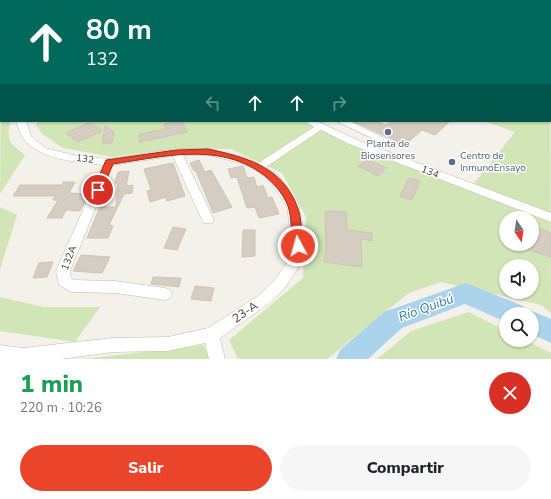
<!DOCTYPE html>
<html lang="es">
<head>
<meta charset="utf-8">
<style>
  :root { --surface:#fff; --page:#f6f6f6; --text:#202124; --muted:#757577; --accent:#ea442b }
  body { margin:0; font-family:"Nunito Sans",sans-serif; background:var(--page); color:var(--text); height:100vh; display:flex; flex-direction:column; font-size:15px; white-space:nowrap }
  * { box-sizing:border-box; margin:0 }
  p { font-size:13px; color:var(--muted) }
  .icon { flex:none; width:22px; height:22px; fill:none; stroke:currentColor; stroke-width:2; stroke-linecap:round; stroke-linejoin:round }
  .map { position:relative; height:359px; overflow:hidden }
  .details { display:flex; flex-direction:column; background:var(--surface); flex:1 }
  .details>* { flex:none }
  .banner { position:absolute; left:0px; top:0px; width:551px; height:122px; box-shadow:0 1px 3px #0004; background:#00695c; color:#fff; overflow:hidden }
  .needle { width:26px; rotate:167deg }
  .buttons { position:absolute; left:499px; top:211px; display:grid; gap:8px }
  .buttons a { display:grid; place-items:center; width:40px; height:40px; border-radius:50%; background:var(--surface); box-shadow:0 1px 3px #0004; font-size:20px }
  .pin { position:absolute; display:grid; place-items:center; width:34px; height:34px; color:#fff; margin:-17px; border:2px solid #fff; border-radius:50%; box-shadow:0 1px 4px #0007 }
  .me { position:absolute; width:44px; margin:-22px; rotate:354deg; stroke-linejoin:round; filter:drop-shadow(0 0 3px #0008) }
  .turn { display:flex; align-items:center; gap:14px; height:84px; padding:0 20px; font-size:18px }
  .turn .icon { width:52px; height:52px; stroke-width:2.5 }
  .turn b { display:block; font-size:28px; line-height:34px }
  .lanes { display:flex; align-items:center; height:38px; padding:0 20px; background:#0003; justify-content:center; gap:20px; direction:ltr }
  .lanes .off { opacity:.35 }
  .round { display:grid; place-items:center; flex:none; width:42px; height:42px; border-radius:21px; background:var(--page) }
  .headline { display:flex; align-items:center; justify-content:space-between; height:68px; padding:0 20px }
  h1 { font-size:24px; font-weight:800; line-height:30px; color:#1e9e55 }
  .cta { display:flex; gap:8px; margin-top:auto; padding:8px 20px }
  .cta a { flex:1; height:46px; border-radius:24px; background:var(--accent); color:#fff; font-size:16px; font-weight:800; line-height:46px; text-align:center }
  .cta a+a { background:var(--page); color:var(--text) }
  .map>svg:first-child { display:block }
  .green { fill:#d1e5b7; fill-rule:evenodd }
  .lines { fill:none; stroke-linecap:round; stroke-linejoin:round }
  .river { fill:#acd3ec; fill-rule:evenodd }
  .building { fill:#d5cdc1; stroke:#cfc4b4 }
  .minor-casing { stroke:#bfb9ae; stroke-width:1 }
  .major-casing { stroke:#dcb971; stroke-width:2 }
  .minor { fill:#fff; fill-rule:evenodd }
  .major { fill:#f7dca1; fill-rule:evenodd }
  .route { fill:#ea442b; stroke:#982c1c }
  .service-dot { fill:#5c6f8a; stroke:#fff; stroke-width:1.5 }
  .labels { text-anchor:middle; dominant-baseline:central; stroke-width:3; stroke-linejoin:round; paint-order:stroke }
  .service-label { font-size:10px; fill:#4e5e75; stroke:#fff }
  .street-label { font-size:10px; fill:#484239; stroke:#fff }
  .near-street-label { font-size:12px; fill:#484239; stroke:#fff }
  .near-water-label { font-size:13px; font-style:italic; fill:#377aa5; stroke:#fff }
</style>
</head>
<body>
<div class="map">
<svg width="551" height="359" viewBox="0 0 551 359">
  <rect width="100%" height="100%" fill="#f4f1eb"/>
  <path class="green" d="M550,9l1,304 -10,-8 -100,-23 -32,11 -82,66h-89l-9,-19 74,-62 3,-61 -24,-44 -51,-24 -70,2 -49,6 -49,-9 -21,-14 -6,-9 2,-4h281l32,16 121,49 43,-54 -31,-11h66zM506,218h26v26h-26zM506,266h26v26h-26z
    M1,76v45h10c-6,19 -1,23 14,34l-25,39z
    M0,207l17,8 -17,54z
    M0,297l43,10h57l-25,35 -75,-11z
    M469,312l37,19v9h19l26,13v6h-174l34,-28z
    M204,345l5,14h-126z"/>
  <g class="lines">
    <path class="river" d="M123,0h10l1,1h-10z
      M0,35h1v6h-1z
      M466,283l57,23 3,7 6,-2 19,8v24l-19,-9v-20h-26v8l-41,-18 -63,24 -34,31h-32l4,-9 44,-38z"/>
  </g>
  <path class="building" d="M182,121l5,11 -48,10v-8l26,-5 -1,-5z
    M352,121h24l10,4 5,-4h59l-15,14 -13,-5 -17,15z
    M90,122l12,9 -24,11 -12,-9z
    M105,126l9,6 -2,11 -10,1z
    M366,159l20,9 -8,8 -20,-10z
    M199,160l6,12 6,-2 21,37 -19,6 -17,-42h-2l-4,-8z
    M173,163l12,33 -18,5 -1,-4 -16,5 -3,-11 4,-1 -7,-21z
    M243,166l4,12 7,-1 3,10 6,-2 5,13 4,-1 7,17 -20,4 -4,-11 -8,1 -10,-31 -6,1 -3,-9z
    M129,171l-3,15 7,-1 -1,8 -8,1 -15,31 4,1 -5,12h-21l13,-31h16l2,-24h-3l3,-11z
    M409,178l11,3 -8,19 -12,-4z
    M63,182h12l-6,11 20,1 -9,17 -14,-1 -4,8h-15l11,-18h-5l2,-4h-42l7,-11h42z
    M325,211l21,1 1,18 25,3v8l-11,-2 1,28 -38,-5 2,-13z
    M532,226l19,7v24l-34,-11v-2h15z
    M173,227l13,2 -9,21 -13,-2z
    M243,230h12v26l-13,1z
    M81,255l29,2 -8,16 -29,-2z
    M53,262l-6,15 -14,1 6,-15z
    M153,277l28,1 -2,9 -28,-3z
    M195,286l19,2 -3,13 -20,-2z"/>
  <g class="lines">
    <defs>
      <path id="minor" d="M0,15h1v4h-1z
        M550,84h1v4h-1z
        M16,121h10l5,15 14,12 32,8 32,3 67,-10h32l36,8 14,6 56,-36 -9,-6h12l40,19 194,73v9l-202,-78 -28,-14 -55,37 12,8 21,31 5,40 -4,19 -16,24 -16,15 -48,34 5,21h-16l-4,-16 -37,8 -55,1 -52,7h-61v-14l23,3 90,-10 55,-1 40,-9 50,-32 16,-15 13,-18 5,-17 -5,-40 -17,-25 -15,-12 -18,-7 -29,-7h-25l31,65 -2,3h-8l-2,-3 -29,-64 -60,9 -43,106 1,7 3,2 41,1 50,7 5,2 2,4 -2,4 -5,2 -50,-7 -43,-1 -13,-7 -3,-14 47,-106c-25,-3 -65,-5 -80,-27 -3,-4 -5,-12 -7,-17z
        M336,121h13l44,21 -5,3 -4,-1z"/>
      <path id="major" d="M219,0h8l-9,1z
        M236,0h8l-9,1z
        M276,0h11l-12,1z
        M289,0h12l-13,1z
        M497,0h13l1,1h-13z
        M521,0h13l1,1h-13z
        M550,2h1v4h-1z
        M0,64h1v6h-1z"/>
    </defs>
    <use href="#minor" class="minor-casing"/>
    <use href="#major" class="major-casing"/>
    <use href="#minor" class="minor"/>
    <use href="#major" class="major"/>
  </g>
  <path class="route" d="M208,149c37,8 74,17 89,57 5,11 4,27 6,40l-1,2h-8l-2,-2c-1,-13 0,-28 -4,-40 -5,-13 -16,-25 -27,-33 -44,-31 -99,-16 -148,-9l-12,28h-7l-1,-2 13,-30 70,-10z"/>
  <g class="service-dot">
    <circle cx="388" cy="132" r="4"/>
    <circle cx="452" cy="162" r="4"/>
  </g>
  <g class="labels">
    <g class="service-label">
      <text x="388" y="144">Planta de<tspan x="388" dy="12">Biosensores</tspan></text>
      <text x="460" y="156" text-anchor="start">Centro de<tspan x="460" dy="12">InmunoEnsayo</tspan></text>
    </g>
    <g class="street-label">
      <text transform="translate(85 159) rotate(8)">132</text>
      <text transform="translate(430 172) rotate(21)">134</text>
      <text transform="translate(69 258) rotate(-69)">132A</text>
    </g>
    <g class="near-street-label">
      <text transform="translate(245 312) rotate(-34)">23-A</text>
    </g>
    <g class="near-water-label">
      <text transform="translate(426 308) rotate(-20)">Río Quibú</text>
    </g>
  </g>
</svg>
<div class="buttons">
<a><svg class="needle" viewBox="-14 -14 28 28"><path d="M0-13l5 13h-10z" fill="#e53935"/><path d="M0 13l5-13h-10z" fill="#757577"/></svg></a>
<a><svg class="icon" aria-label="sound" viewBox="0 0 24 24"><path d="M4 9h4l5-4v14l-5-4H4zM17 9q2 3 0 6"/></svg></a>
<a><svg class="icon" aria-label="search" viewBox="0 0 24 24"><circle cx="10" cy="10" r="6"/><path d="M15 15l6 6"/></svg></a>
</div>
<div class="pin" style="left:98px;top:190px;background:#d93025"><svg class="icon" aria-label="arrive" viewBox="0 0 24 24"><path d="M6 21V4h12l-3 4 3 4H6"/></svg></div>
<svg class="me" style="left:298px;top:246px" viewBox="-20 -20 40 40"><circle r="17" fill="#ea442b" stroke="#fff" stroke-width="3"/><path d="M0-11L8 9 0 5-8 9z" fill="#fff"/></svg>
<div class="banner">
<div class="turn"><svg class="icon" aria-label="ahead" viewBox="0 0 24 24"><path d="M12 20V5M6 11l6-6 6 6"/></svg><div><b>80 m</b>132</div></div>
<div class="lanes"><svg class="icon off" aria-label="left" viewBox="0 0 24 24"><path d="M17 20v-9H6M10 6l-5 5 5 5"/></svg><svg class="icon" aria-label="ahead" viewBox="0 0 24 24"><path d="M12 20V5M6 11l6-6 6 6"/></svg><svg class="icon" aria-label="ahead" viewBox="0 0 24 24"><path d="M12 20V5M6 11l6-6 6 6"/></svg><svg class="icon off" aria-label="right" viewBox="0 0 24 24"><path d="M7 20v-9h11M14 6l5 5-5 5"/></svg></div>
</div>
</div>
<section class="details">
<div class="headline"><div><h1>1 min</h1><p>220 m · 10:26</p></div><a class="round" style="background:#d93025;color:#fff"><svg class="icon" aria-label="close" viewBox="0 0 24 24"><path d="M6 6l12 12M18 6L6 18"/></svg></a></div>
<div class="cta"><a>Salir</a><a>Compartir</a></div>
</section>
</body>
</html>
